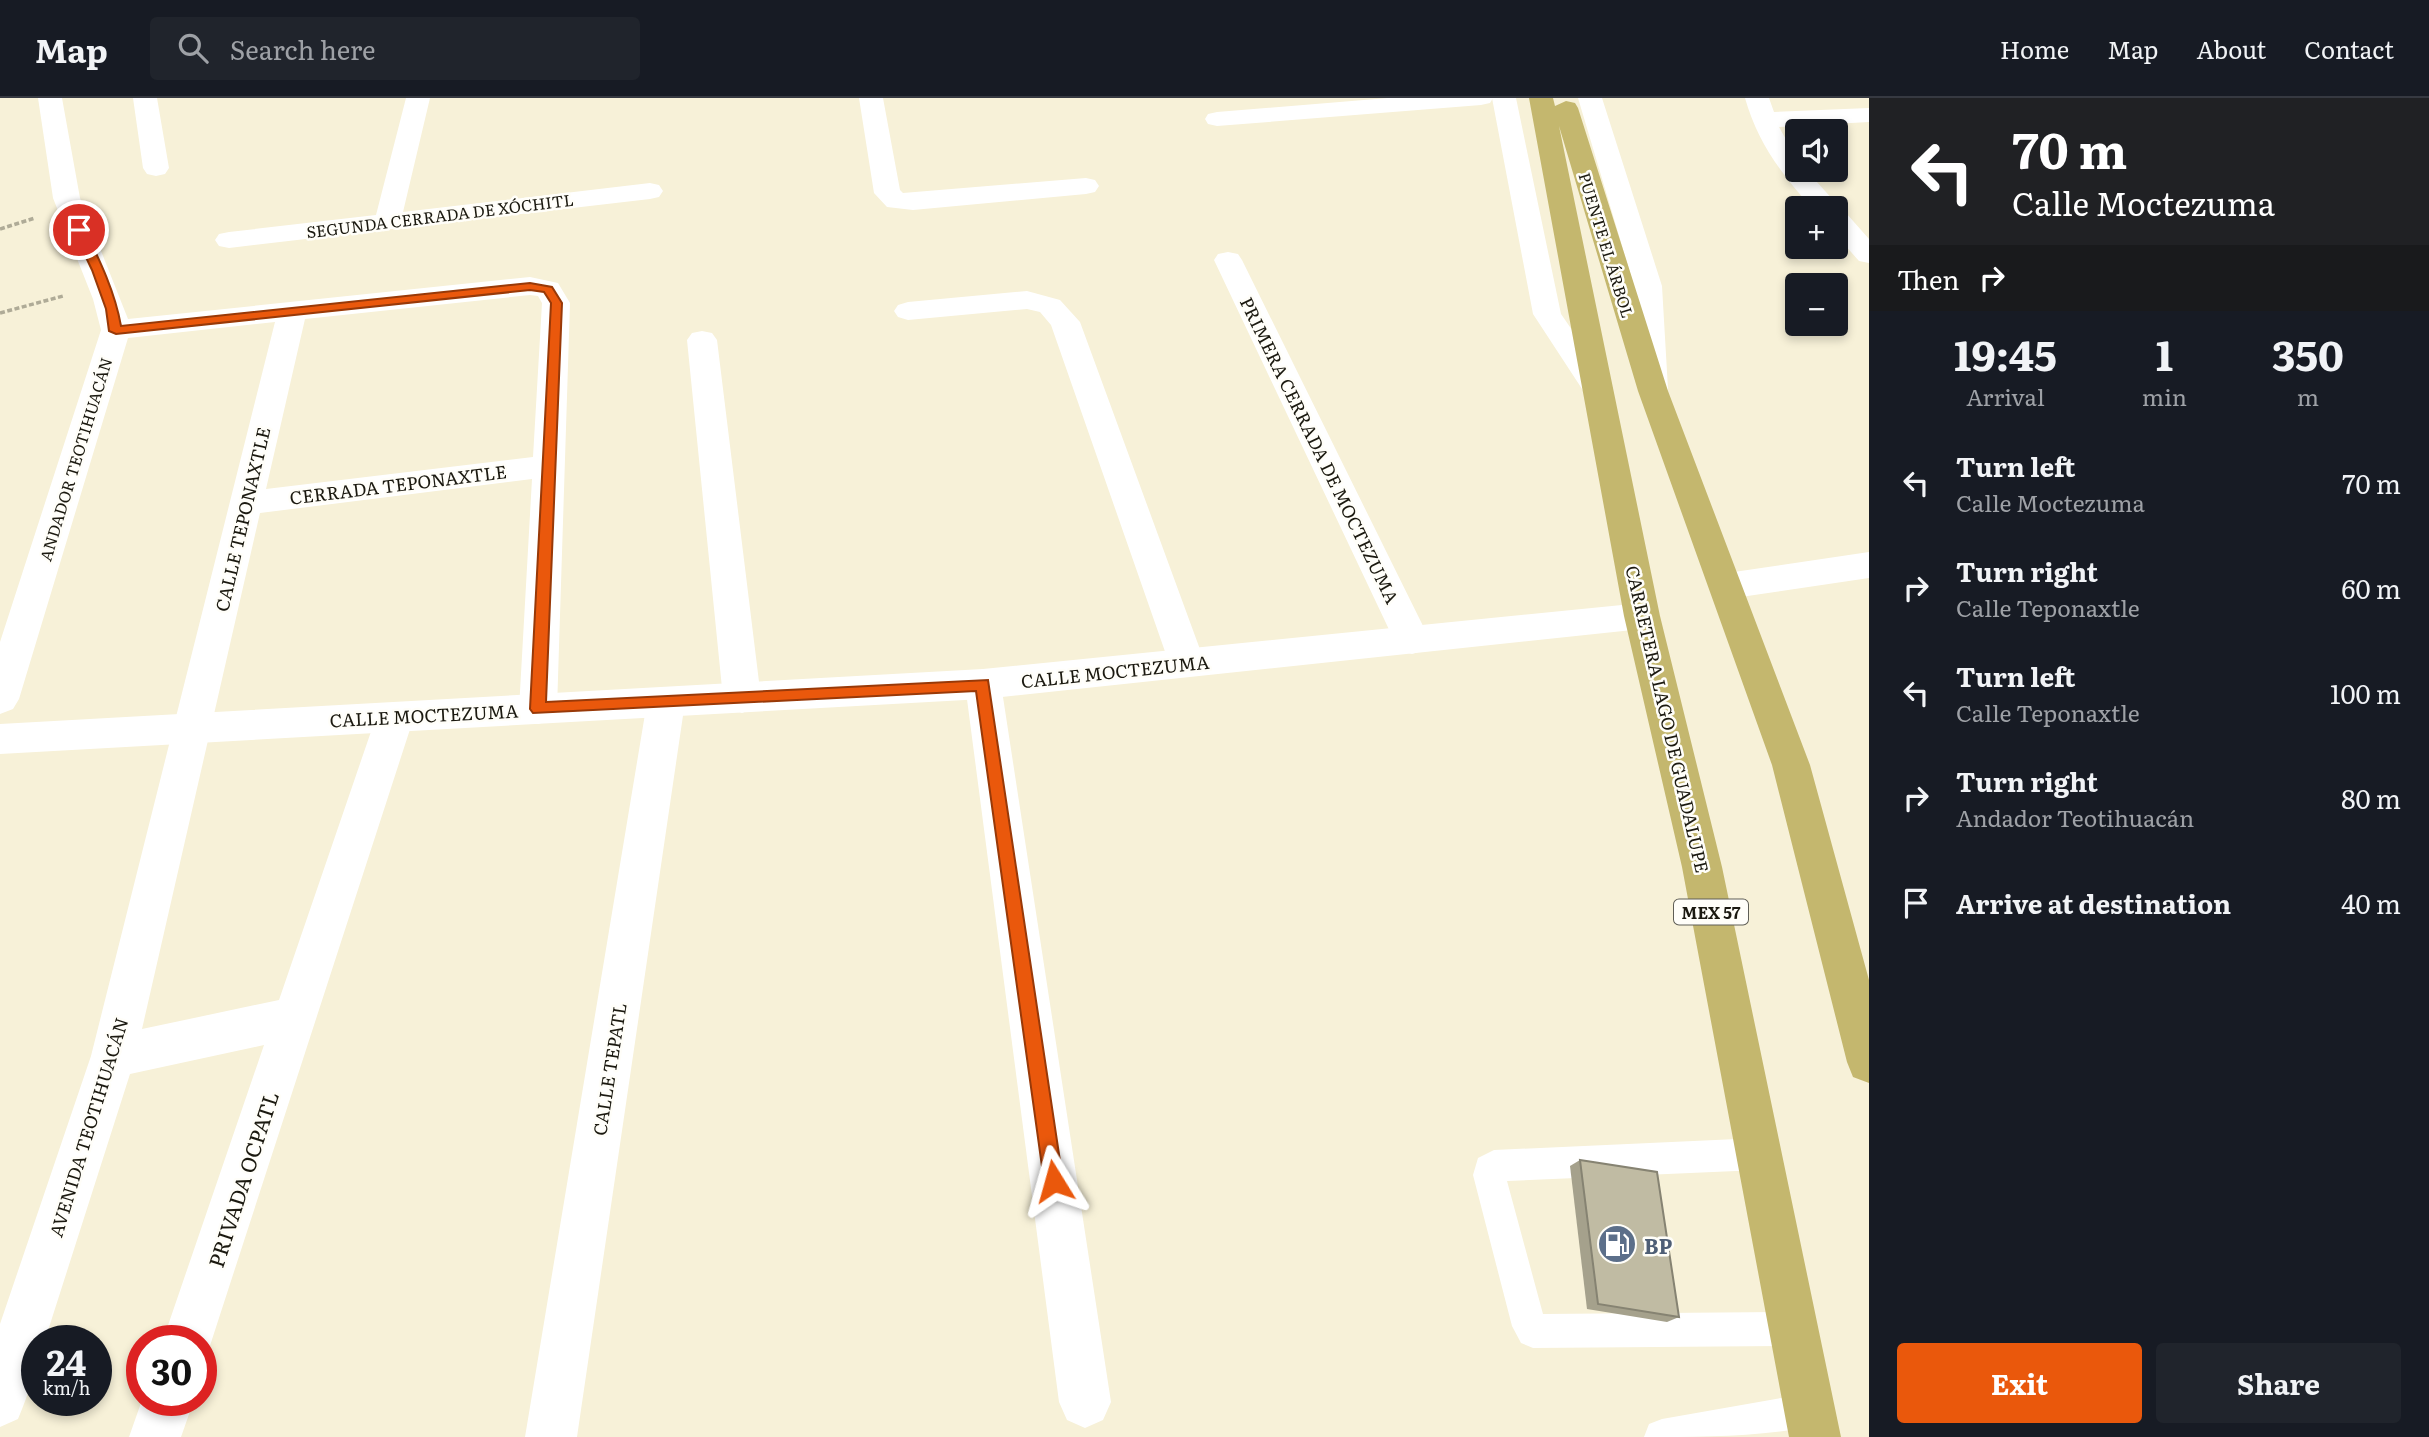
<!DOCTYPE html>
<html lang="en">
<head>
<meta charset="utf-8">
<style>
  :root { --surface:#171b24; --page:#20242c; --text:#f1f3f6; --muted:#9ea1a6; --line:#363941; --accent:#ea580c }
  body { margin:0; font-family:Literata,serif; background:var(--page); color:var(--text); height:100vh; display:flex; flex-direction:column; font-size:26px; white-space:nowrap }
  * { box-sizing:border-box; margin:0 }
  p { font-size:23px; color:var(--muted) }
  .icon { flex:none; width:38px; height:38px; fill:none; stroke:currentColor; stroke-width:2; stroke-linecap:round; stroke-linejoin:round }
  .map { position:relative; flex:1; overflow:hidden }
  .side { display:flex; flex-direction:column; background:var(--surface); width:560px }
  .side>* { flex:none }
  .banner { background:#202124; color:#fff; overflow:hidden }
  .controls { position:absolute; left:1785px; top:21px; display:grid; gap:14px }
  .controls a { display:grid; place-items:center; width:63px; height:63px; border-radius:7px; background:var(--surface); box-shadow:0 4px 10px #0003; font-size:35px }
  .speed { position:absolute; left:21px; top:1227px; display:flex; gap:14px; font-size:35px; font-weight:700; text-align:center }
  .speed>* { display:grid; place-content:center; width:91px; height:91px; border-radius:50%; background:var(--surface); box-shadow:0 4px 10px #0003; line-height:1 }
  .speed small { font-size:18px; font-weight:400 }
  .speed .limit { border:10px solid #d22; background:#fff; color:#111 }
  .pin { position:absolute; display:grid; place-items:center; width:60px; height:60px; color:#fff; margin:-30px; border:4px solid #fff; border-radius:50%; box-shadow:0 2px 7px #0007 }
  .me { position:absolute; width:77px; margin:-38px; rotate:352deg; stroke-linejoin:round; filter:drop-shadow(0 0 5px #0008) }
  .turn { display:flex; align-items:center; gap:24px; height:147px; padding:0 28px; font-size:32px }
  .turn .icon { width:91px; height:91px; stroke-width:2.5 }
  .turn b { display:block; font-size:49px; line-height:60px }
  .then { display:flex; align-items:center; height:66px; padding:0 28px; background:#0003; gap:14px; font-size:26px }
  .eta { display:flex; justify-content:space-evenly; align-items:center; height:119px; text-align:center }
  .eta b { font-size:42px; font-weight:700; line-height:49px }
  .cta { display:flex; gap:14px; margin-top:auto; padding:14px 28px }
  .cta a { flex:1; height:80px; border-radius:7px; background:var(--accent); color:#fff; font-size:28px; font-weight:700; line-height:80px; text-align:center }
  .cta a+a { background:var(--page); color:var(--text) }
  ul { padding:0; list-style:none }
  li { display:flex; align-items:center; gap:21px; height:105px; padding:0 28px }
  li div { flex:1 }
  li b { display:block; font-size:26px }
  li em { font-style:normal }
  header { display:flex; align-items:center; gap:42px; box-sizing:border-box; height:98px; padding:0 35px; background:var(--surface); border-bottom:2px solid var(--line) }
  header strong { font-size:33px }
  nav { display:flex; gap:38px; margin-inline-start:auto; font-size:24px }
  .search { width:490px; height:63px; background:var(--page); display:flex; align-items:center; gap:18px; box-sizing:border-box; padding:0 24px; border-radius:7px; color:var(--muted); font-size:26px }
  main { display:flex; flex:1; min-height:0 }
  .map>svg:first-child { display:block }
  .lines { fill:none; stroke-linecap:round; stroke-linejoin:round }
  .path { stroke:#afab97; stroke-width:3.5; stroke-dasharray:5 2.5; stroke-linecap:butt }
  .service { fill:#fff; fill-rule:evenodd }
  .minor { fill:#fff; fill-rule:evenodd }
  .tertiary { fill:#fff; fill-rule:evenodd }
  .primary { fill:#c4b76e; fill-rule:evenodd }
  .wall { fill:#a5a18c }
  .building { fill:#c0bba3; stroke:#868372; stroke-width:2 }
  .route { fill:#ea580c; stroke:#983908; stroke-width:2 }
  .labels { text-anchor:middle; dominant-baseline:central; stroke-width:5; stroke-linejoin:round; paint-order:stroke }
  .far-street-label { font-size:16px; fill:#1b1910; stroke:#fffef9 }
  .shield { fill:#fffef9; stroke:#5f5e56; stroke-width:2 }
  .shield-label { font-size:16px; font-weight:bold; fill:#1b1910 }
  .street-label { font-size:18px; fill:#1b1910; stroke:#fffef9 }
  .near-street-label { font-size:21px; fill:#1b1910; stroke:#fffef9 }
  .near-service-label { font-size:21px; font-weight:bold; fill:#4e5e75; stroke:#fffef9; text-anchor:start }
</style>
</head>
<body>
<header>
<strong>Map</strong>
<div class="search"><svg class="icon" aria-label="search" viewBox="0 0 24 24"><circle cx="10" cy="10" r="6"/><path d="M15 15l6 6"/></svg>Search here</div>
<nav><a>Home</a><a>Map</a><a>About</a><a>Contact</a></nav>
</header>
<main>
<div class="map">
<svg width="1869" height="1339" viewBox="0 0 1869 1339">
  <rect width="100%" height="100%" fill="#f7f1d8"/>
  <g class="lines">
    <path class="path" d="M0,131l35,-11
      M0,215l63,-17"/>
    <path class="service" d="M1759,1040l11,5 5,11 -5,11 -11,5 -252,11 36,133 250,-2 12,5 5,12 -5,12 -12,5 -260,2 -12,-5 -9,-17 -39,-151 5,-17 16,-8z
      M1810,1295l13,5 5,13 -5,13c-55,13 -121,13 -179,13l5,-13 13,-5z"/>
    <path class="minor" d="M38,0h24l18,100 48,121 402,-42 28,6 12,20 -13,406 -6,11 -13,4 -13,-4 -6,-11 13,-230 -272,34 -118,516 137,-29 97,-283 6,-11 13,-4 13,4 6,11 -208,641 -5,2v-20h-38l101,-295 -134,29 -85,266h-8c0,29 -8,53 -19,79l-18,8v-103l91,-268 184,-734 -147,16 -109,361 -6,10 -13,5v-72l101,-312 -8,-31 -40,-101zM530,197l8,1 4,7 -9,154 -267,32 39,-170z
      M133,0h24l12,70 -4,6 -9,2 -9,-2 -4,-6z
      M406,0h24l-27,114 247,-29 9,2 4,6 -4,6 -9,2 -421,49 -10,-2 -4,-6 4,-6 10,-2 147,-17z
      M859,0h24l17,92 3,3 183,-15 9,2 4,6 -4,6 -9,2 -173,16 -26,-3 -13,-14z
      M1388,0h105l-3,5 -9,2 -264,21 -9,-2 -3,-5 3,-5 9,-2z
      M1228,154l10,2 4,6 188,380 -5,10 -13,4 -13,-4 -5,-10 -180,-380 4,-6z
      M1027,193l33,9 20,22 125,341 -5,10 -13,4 -13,-4 -5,-10 -118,-338 -11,-13 -13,-3 -119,11 -10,-3 -4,-6 4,-6 10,-3z
      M702,233l10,2 5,7 44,358 -6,10 -13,5 -13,-5 -6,-10 -36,-358 5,-7z
      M983,571l13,5 5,10 110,718 -8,18 -18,8 -18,-8 -8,-18 -94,-718 5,-10z
      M666,589l13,5 6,10 -108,735h-52l122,-735 6,-10z
      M142,1302h52l-13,37h-52z"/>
    <path class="tertiary" d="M1492,0h24l45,216 51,74 -4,7 -11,3 -11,-3 -53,-81z
      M1578,0h24l60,188 6,103 -4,7 -11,3 -11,-3 -4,-7 -4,-103z
      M1745,0h24l5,14 95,-4v14l-90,5 18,32v11h9l29,32 4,6 -2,3 9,2 23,26v24l-10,-2 -23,-26v-27h-24c-31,-34 -55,-67 -67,-110z
      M1869,454v26l-142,21 -12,-4 -5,-9 5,-9 12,-4z
      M1642,505l12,3 6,10 -6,10 -12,3 -659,70 -983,55v-30l983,-55z"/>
    <path class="primary" d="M1529,0h24l2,8 11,-5 9,2 3,5 90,283 142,374 59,215v103l-16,-6 -6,-15 -75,-297 -134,-374 -79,-265 101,490 62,251 119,570h-52l-107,-570 -58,-251z"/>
  </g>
  <path class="wall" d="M1580,1062l99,157 -12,5 -80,-13 -17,-143z"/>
  <path class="building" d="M1580,1062l77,12 22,145 -81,-13z"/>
  <path class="route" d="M75,130l10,2c15,31 30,62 36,96l409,-43 22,4 10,16 -16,399 442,-22 75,501 -2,7 -7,3 -7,-3 -3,-7 -68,-490 -443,22 -3,-4 21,-406 -7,-11 -14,-2 -414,44 -7,-3 -3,-22 -14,-39 -19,-40z"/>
  <defs>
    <symbol id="fuel-disc" viewBox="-11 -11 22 22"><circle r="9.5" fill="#5c6f8a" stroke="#fffef9"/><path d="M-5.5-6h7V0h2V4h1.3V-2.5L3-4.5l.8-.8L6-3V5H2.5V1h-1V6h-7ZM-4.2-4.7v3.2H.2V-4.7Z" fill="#fff"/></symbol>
  </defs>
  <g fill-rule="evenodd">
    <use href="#fuel-disc" x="1595" y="1124" width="44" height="44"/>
  </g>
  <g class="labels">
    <g class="far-street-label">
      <text transform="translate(440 117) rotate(-7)">SEGUNDA CERRADA DE XÓCHITL</text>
      <text transform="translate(1607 147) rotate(73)">PUENTE EL ÁRBOL</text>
      <text transform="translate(75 361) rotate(-73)">ANDADOR TEOTIHUACÁN</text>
    </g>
    <rect class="shield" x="1674" y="801.5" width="74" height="25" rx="5"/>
    <g class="shield-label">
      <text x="1711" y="814">MEX 57</text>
    </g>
    <g class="street-label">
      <text transform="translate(1320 352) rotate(64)">PRIMERA CERRADA DE MOCTEZUMA</text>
      <text transform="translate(398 386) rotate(-7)">CERRADA TEPONAXTLE</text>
      <text transform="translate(242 421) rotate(-77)">CALLE TEPONAXTLE</text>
      <text transform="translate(1115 573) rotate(-6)">CALLE MOCTEZUMA</text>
      <text transform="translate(424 617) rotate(-3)">CALLE MOCTEZUMA</text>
      <text transform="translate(1668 621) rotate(77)">CARRETERA LAGO DE GUADALUPE</text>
      <text transform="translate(609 971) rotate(-81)">CALLE TEPATL</text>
      <text transform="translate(88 1029) rotate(-73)">AVENIDA TEOTIHUACÁN</text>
    </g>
    <g class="near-street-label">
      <text transform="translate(242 1081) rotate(-72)">PRIVADA OCPATL</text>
    </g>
    <g class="near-service-label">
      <text x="1644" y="1146">BP</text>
    </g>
  </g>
</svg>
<div class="controls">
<a><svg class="icon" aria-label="sound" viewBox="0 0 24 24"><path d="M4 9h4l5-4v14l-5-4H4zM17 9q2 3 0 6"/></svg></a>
<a>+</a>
<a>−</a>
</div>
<div class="speed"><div>24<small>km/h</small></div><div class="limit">30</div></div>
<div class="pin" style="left:79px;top:132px;background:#d93025"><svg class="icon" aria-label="arrive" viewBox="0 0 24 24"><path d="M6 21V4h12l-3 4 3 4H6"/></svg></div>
<svg class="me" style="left:1054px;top:1083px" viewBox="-20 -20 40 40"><path d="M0-17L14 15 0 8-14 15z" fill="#ea580c" stroke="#fff" stroke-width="4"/></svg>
</div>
<section class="side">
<div class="banner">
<div class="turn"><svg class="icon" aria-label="left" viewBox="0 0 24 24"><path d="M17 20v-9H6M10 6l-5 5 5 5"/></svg><div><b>70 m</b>Calle Moctezuma</div></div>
<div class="then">Then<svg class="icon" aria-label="right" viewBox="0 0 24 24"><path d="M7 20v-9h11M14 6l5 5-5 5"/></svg></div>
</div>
<div class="eta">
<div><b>19:45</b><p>Arrival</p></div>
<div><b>1</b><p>min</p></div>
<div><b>350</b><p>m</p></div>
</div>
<ul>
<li><svg class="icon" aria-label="left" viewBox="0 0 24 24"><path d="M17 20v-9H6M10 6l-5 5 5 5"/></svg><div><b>Turn left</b><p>Calle Moctezuma</p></div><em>70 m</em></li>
<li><svg class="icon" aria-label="right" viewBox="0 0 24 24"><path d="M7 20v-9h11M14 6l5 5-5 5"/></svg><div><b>Turn right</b><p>Calle Teponaxtle</p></div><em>60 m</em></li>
<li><svg class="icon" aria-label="left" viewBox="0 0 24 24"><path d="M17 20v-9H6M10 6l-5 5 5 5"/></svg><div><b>Turn left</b><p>Calle Teponaxtle</p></div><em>100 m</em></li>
<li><svg class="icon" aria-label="right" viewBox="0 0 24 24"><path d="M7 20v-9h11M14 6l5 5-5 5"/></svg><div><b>Turn right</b><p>Andador Teotihuacán</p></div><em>80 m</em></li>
<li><svg class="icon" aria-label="arrive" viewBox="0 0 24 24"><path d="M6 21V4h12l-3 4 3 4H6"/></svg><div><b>Arrive at destination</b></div><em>40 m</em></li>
</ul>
<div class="cta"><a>Exit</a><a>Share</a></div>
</section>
</main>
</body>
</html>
